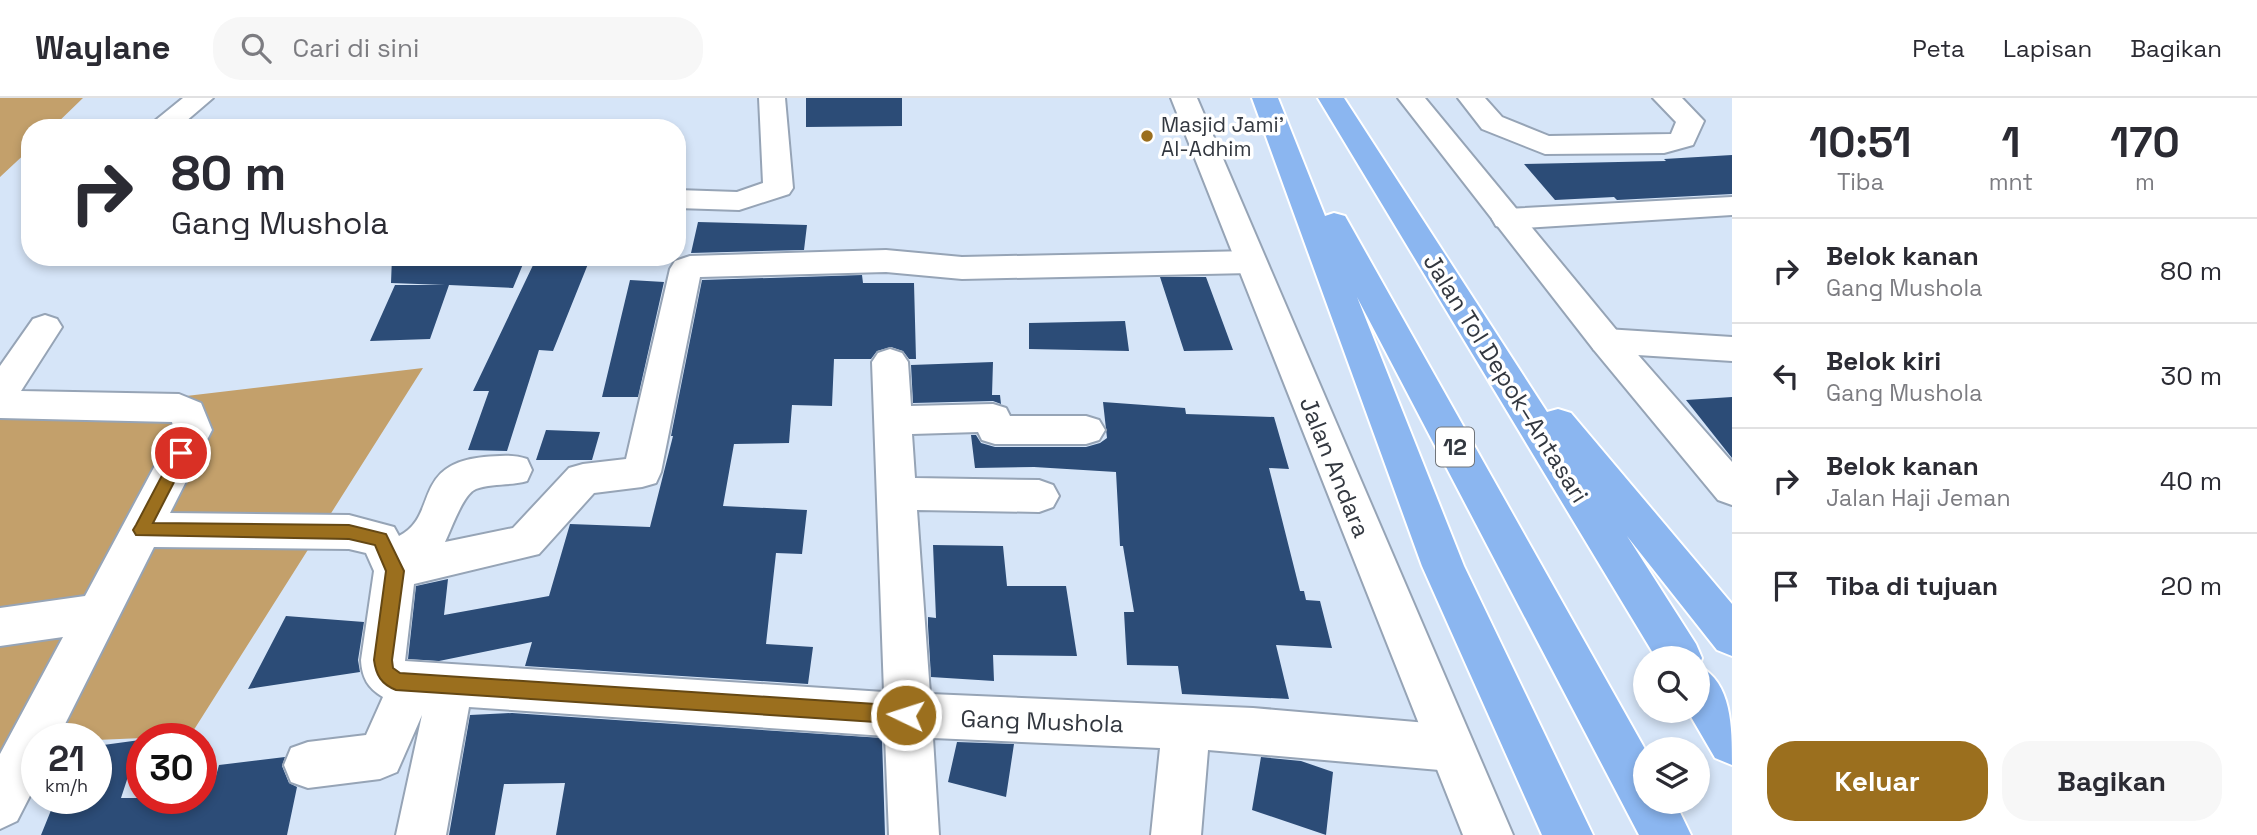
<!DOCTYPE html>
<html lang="id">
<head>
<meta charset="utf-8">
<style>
  :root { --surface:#fff; --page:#f7f7f7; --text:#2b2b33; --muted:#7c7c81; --line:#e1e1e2; --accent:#9b6f1e }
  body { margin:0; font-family:"Space Grotesk",sans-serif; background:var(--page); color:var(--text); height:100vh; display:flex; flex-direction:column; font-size:26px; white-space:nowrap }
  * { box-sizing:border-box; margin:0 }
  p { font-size:23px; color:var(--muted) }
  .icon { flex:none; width:38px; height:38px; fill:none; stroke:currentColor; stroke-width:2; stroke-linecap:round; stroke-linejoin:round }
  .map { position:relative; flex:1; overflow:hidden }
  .details { display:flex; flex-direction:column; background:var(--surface); width:525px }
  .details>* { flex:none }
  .top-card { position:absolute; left:21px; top:21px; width:665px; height:147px; border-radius:28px; box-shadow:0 4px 10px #0003; background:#fff; color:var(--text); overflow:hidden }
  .buttons { position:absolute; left:1633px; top:548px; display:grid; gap:14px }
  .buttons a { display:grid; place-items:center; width:77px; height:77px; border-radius:50%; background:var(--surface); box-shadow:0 4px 10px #0003; font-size:35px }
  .speed { position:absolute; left:21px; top:625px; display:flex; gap:14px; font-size:35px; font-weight:700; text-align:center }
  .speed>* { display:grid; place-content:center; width:91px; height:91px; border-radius:50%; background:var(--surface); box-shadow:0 4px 10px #0003; line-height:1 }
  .speed small { font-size:18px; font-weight:400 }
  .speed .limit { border:10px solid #d22; background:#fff; color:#111 }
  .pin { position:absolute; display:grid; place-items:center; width:60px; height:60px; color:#fff; margin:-30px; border:4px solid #fff; border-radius:50%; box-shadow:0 2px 7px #0007 }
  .me { position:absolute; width:77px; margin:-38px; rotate:274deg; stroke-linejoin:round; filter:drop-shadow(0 0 5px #0008) }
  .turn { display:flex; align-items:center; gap:24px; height:147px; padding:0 35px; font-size:32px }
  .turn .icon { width:91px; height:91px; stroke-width:2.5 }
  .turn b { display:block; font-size:49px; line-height:60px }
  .eta { display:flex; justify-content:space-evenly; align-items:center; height:119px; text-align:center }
  .eta b { font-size:42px; font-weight:800; line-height:49px }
  .button { display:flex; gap:14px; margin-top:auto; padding:14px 35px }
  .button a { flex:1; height:80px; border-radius:28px; background:var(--accent); color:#fff; font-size:28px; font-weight:800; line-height:80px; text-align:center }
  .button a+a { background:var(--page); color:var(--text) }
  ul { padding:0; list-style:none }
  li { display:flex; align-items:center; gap:21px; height:105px; padding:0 35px; border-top:2px solid var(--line) }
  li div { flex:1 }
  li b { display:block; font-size:26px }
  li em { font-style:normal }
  header { display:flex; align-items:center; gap:42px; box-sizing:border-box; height:98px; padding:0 35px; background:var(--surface); border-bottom:2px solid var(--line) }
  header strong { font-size:33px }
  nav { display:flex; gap:38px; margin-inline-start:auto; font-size:24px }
  .search { width:490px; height:63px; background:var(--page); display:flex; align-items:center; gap:18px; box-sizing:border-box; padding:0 24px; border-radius:28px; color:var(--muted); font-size:26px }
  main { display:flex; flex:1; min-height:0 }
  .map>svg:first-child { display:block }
  .forest { fill:#c3a06b }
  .building { fill:#2c4c77 }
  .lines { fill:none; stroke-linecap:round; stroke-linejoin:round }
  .minor-casing { stroke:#96a4b6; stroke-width:4 }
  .tertiary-casing { stroke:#96a4b6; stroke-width:4 }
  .motorway-casing { stroke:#fff; stroke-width:4 }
  .minor { fill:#fff; fill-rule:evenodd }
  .tertiary { fill:#fff; fill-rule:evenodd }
  .motorway { fill:#8bb6f0; fill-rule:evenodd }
  .route { fill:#9b6f1e; stroke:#654814; stroke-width:2 }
  .poi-dot { fill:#9b6f1e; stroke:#fff; stroke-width:2.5 }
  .labels { text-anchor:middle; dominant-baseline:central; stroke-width:7; stroke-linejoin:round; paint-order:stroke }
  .far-poi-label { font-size:21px; fill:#333840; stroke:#fff; text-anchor:start }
  .shield { fill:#fff; stroke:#707479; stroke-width:2 }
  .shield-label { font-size:23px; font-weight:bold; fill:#333840 }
  .street-label { font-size:24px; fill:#333840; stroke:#fff }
</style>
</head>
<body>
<header>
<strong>Waylane</strong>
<div class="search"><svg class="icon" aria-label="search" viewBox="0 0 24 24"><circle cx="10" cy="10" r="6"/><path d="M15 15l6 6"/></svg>Cari di sini</div>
<nav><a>Peta</a><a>Lapisan</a><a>Bagikan</a></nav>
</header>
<main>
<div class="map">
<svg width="1732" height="737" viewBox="0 0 1732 737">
  <rect width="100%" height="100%" fill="#d6e5f8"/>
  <path class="forest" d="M0,0h83l-31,30h-22v21l-30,28z
    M423,270l-233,368 -94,4 -59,-2 -37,35v-355z"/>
  <path class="building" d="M806,0h96v28l-96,1z
    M1732,57v39l-115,6 -3,-3 -59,3 -31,-36 142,-3 -2,-2z
    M698,124l109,3 -3,25 -113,3z
    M392,159h134l-13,31 -64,-3 -19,54 -60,2 25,-56h50l-54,-2z
    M535,163l53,3 -35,87 -14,-1 -32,101 -39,-1 21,-59h-16z
    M862,177l1,8h51l2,76h-7l-6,-8 -12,-4 -14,4 -6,8h-37l-2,47 -40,-1 -3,38 -55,1 -11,62 84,4 -5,44 -26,-1 -10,91 47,3 -5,37 -283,-18 7,-24 -93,19 -31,-2 8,-73 32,-7 -4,36 105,-19 21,-72 80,3 23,-91h-2l31,-156z
    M1160,179h46l27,73 -49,1z
    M630,182l34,2 -26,115h-36z
    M1125,223l4,30 -100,-2v-26z
    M993,264l-1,33h8l1,9 -8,-3 -80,2 -2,-38z
    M1732,299v61l-46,-58z
    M1103,304l82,6 1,6 88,3 15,52 -20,-1 31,123h4l2,9 14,1 12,47 -56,-3 13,54 -107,-5 -4,-28 -51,-1 -3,-53h10l-11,-66h-3l-4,-74 -82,-5 -59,1 -4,-33h5l5,8 14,4h91l14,-4 7,-5z
    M546,332l54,2 -8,28h-56z
    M933,447l70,1 4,40h59l11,70 -84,-1 1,26 -63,-4 -3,-51v-9l8,1z
    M286,518l78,6 -6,38 2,12 -112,17z
    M512,615l370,25 3,97h-329l9,-52 -61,1 -9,51h-46l21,-120z
    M140,642l-19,58h80v-13l13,-2 5,-18 66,-8 -3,9 7,17 8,4 -10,48h-246l15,-37h40v-52z
    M957,644l57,2 -8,53 -58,-15z
    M1261,659l40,4 32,11 -7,63 -74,-25z"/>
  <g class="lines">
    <defs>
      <path id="minor" d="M183,0h30l-35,30h-32z
        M759,0h26l8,90 -4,6 -50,16 -62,-2v-18l60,2 26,-9z
        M1458,0h27l17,19 47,19 122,-2 5,-12 -23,-24h29l22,23 -11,24 -29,8 -119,1 -63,-25z
        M1732,99v18l-225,14 -11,-3 -4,-7 4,-7 11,-3z
        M886,152l76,7 289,-6 11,4 5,7 -5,7 -11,4 -289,6 -76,-7 -186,5 -39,195 -5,11 -14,4 -48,6 -55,61 -125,30 -9,77 479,31 -12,-330 6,-9 12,-4 12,4 6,9 3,44 82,-2 13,4 4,8h76l13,4 6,10 -6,10 -13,4h-91l-13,-4 -4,-8 -66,2 3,44 124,2 14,5 6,11 -6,11 -14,5 -122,-2 13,184 323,14 198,17 17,7 7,16 -7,16 -17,7 -243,-21 -7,85h-50l9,-87 -227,-10 6,97h-50l-4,-99 -416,-29 -23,128h-50l26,-120 -25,57 -17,7 -72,9 -17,-6 -7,-17 7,-17 17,-6 58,-7 17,-38c-15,-9 -21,-19 -22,-37l13,-89 -8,-18 -17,-4 -195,-2 -96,191h-21v44l-20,39 -17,8v-75l63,-117 -63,9v-38l85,-12 89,-166 -2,-8 -172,-4v-52l33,-47 12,-4 12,4 5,8 -41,64 158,3 22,9 11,27 -42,83 179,2 45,12 5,9c40,-20 12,-72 85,-79 15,-1 28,-3 43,2l5,11 -5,11c-17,5 -36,2 -51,8 -13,5 -25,41 -31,53l68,-14 56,-60 14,-4 43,-5 44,-190 5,-8 15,-5z
        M1606,231l126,8v24l-126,-8 -12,-3 -5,-9 5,-9z"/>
      <path id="tertiary" d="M1171,0h26l316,737h-50z
        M1398,0h27l193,234 114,130v43l-14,-5 -124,-150z"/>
      <path id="motorway" d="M1252,0h26l47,118 9,-3 11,3 4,7 296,526v53h30l16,33h-52l-282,-538 107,269 129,269h-51l-120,-269z
        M1318,0h26l203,314 11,-3 13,4 161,191v52l-15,-6 -90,-114 69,108 6,14 -3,8c33,17 33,61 33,99l-17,-7 -28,-48h11v-52h-42z"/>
    </defs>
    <use href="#minor" class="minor-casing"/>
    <use href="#tertiary" class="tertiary-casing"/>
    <use href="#motorway" class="motorway-casing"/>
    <use href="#minor" class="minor"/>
    <use href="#tertiary" class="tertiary"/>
    <use href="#motorway" class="motorway"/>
  </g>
  <path class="route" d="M181,349l8,6 -36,70 196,2 37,9 18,37 -12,89 1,8 7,5 506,33 7,3 3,6 -3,7 -7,2 -510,-34c-15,-6 -20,-15 -22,-30l12,-89 -11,-26 -26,-6 -213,-4 -3,-5 3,-5 40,-76z"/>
  <circle class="poi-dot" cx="1147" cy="38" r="7"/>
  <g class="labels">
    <g class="far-poi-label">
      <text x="1161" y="26">Masjid Jami'<tspan x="1161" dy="24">Al-Adhim</tspan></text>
    </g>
    <rect class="shield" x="1436" y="329.5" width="38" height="39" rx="5"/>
    <g class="shield-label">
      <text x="1455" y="349">12</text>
    </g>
    <g class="street-label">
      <text transform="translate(1506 280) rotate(58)">Jalan Tol Depok–Antasari</text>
      <text transform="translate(1335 369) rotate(68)">Jalan Andara</text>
      <text transform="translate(1042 623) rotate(2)">Gang Mushola</text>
    </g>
  </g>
</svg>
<div class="buttons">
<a><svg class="icon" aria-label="search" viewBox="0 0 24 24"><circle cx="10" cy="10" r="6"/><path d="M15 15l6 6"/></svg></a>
<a><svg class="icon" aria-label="layers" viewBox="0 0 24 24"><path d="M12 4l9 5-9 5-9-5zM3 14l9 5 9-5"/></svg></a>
</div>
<div class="speed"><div>21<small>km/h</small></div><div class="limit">30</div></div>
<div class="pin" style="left:181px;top:355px;background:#d93025"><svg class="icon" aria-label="arrive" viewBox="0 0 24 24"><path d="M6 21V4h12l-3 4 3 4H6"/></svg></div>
<svg class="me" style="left:906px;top:617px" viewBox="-20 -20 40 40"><circle r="17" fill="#9b6f1e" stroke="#fff" stroke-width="3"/><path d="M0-11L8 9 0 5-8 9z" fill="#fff"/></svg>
<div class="top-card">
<div class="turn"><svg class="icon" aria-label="right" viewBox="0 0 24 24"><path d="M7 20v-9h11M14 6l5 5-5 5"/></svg><div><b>80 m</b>Gang Mushola</div></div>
</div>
</div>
<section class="details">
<div class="eta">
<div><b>10:51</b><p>Tiba</p></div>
<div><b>1</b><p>mnt</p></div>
<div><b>170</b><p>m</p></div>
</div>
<ul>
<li><svg class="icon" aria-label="right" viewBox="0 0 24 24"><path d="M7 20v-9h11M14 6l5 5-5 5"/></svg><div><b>Belok kanan</b><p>Gang Mushola</p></div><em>80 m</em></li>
<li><svg class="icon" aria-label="left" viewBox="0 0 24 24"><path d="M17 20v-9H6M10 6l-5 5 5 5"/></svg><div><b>Belok kiri</b><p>Gang Mushola</p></div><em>30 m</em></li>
<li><svg class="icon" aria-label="right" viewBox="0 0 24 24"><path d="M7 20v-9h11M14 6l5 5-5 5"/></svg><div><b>Belok kanan</b><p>Jalan Haji Jeman</p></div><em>40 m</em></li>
<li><svg class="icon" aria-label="arrive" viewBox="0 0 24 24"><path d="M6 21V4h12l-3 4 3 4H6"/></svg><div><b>Tiba di tujuan</b></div><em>20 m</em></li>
</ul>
<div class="button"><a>Keluar</a><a>Bagikan</a></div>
</section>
</main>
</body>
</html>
